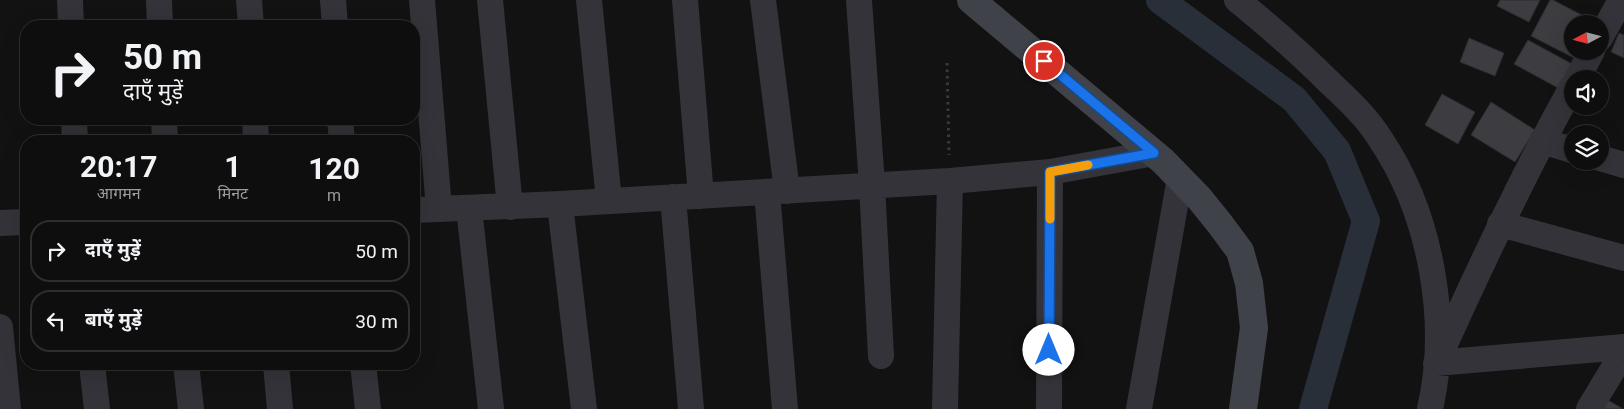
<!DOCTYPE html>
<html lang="hi">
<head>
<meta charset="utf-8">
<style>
  :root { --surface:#0e0e0e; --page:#171717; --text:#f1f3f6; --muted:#9b9c9e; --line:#2e2e2e }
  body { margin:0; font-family:Roboto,"Noto Sans Devanagari",sans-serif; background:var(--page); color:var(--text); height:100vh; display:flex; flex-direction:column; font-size:19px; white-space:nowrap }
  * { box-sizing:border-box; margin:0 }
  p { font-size:16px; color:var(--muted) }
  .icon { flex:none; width:28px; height:28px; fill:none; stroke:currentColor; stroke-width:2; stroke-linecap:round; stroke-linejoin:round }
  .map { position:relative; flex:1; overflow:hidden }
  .details { position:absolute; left:20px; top:135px; width:400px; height:235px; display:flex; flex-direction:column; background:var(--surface); border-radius:20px; box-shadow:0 5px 20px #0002,0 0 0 1px var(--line) }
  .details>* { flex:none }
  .top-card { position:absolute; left:20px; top:20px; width:400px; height:105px; border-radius:20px; box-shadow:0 5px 20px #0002,0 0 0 1px var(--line); background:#0e0e0e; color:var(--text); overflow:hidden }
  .needle { width:32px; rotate:263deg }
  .controls { position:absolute; left:1564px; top:15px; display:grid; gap:10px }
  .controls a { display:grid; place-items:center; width:45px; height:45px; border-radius:50%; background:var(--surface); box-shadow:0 5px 20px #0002,0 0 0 1px var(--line); font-size:25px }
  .pin { position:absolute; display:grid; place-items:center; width:42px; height:42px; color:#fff; margin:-21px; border:2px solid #fff; border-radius:50%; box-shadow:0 1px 5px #0007 }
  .me { position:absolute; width:55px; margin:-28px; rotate:0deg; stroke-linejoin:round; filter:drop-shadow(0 0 4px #0008) }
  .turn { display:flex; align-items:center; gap:18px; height:105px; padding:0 20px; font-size:22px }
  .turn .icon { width:65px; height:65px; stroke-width:2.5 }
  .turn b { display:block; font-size:35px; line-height:42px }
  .eta { display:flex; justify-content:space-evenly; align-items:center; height:85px; text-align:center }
  .eta b { font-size:30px; font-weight:700; line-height:35px }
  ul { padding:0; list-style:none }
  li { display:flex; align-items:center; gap:15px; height:62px; margin:0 10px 8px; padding:0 10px; border:2px solid var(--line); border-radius:20px }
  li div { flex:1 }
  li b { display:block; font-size:19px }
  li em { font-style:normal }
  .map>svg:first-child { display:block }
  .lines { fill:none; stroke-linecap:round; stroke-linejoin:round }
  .canal { stroke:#282f38; stroke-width:28 }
  .building { fill:#3c3c41; stroke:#2c2c30 }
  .path { stroke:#393a40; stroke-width:3; stroke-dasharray:2.5 4; stroke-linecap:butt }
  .street { stroke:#333339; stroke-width:26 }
  .secondary { stroke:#404249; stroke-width:28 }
  .route-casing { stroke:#114b97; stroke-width:12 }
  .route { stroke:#1a73e8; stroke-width:9 }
  .slow { stroke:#f59e0b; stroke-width:9 }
</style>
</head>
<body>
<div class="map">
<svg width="1624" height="409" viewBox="0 0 1624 409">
  <rect width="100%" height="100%" fill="#121213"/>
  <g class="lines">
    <path class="canal" d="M1160,0l134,99 43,52 29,70 -53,188"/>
  </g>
  <path class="building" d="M1500,0h40l-11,22 -32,-16z
    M1550,0h3l44,23 -25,1v27h10l-4,9 -47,-24z
    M1619,33l5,2v23l-13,-6z
    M1469,38l35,15 -9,23 -35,-14z
    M1528,40l46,25 -14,24 -46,-25z
    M1442,94l33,18 -17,32 -33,-19z
    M1491,102l44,28 -20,32 -44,-27z
    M1601,396l22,13h-30z"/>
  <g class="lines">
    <path class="path" d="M947,63l2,92"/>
    <path class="street" d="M70,0l1,26
      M159,0l1,26
      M249,0l2,26
      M333,0l2,26
      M422,0l17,209
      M490,0l20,207
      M589,0l20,201
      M685,0l16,196
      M763,0l24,191
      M859,0l13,185 9,171
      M1237,0c32,26 62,52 91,81 19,18 39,36 53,59 50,75 69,181 49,269
      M1600,38l21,-38
      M1577,79l15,-28
      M74,119l1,22
      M164,119l1,22
      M255,119l1,22
      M340,119l2,22
      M1542,141l30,9
      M1600,158l24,7
      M767,192l18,217
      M673,197l18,212
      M560,204l24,205
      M469,208l22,201
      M414,210l146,-6 390,-23 100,-9 104,-19
      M0,223l26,-1
      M1500,224l124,34
      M0,327l8,82
      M1441,353c41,-91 83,-180 131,-266
      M1436,363l188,-16
      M92,364l5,45
      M186,364l5,45
      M276,364l4,45
      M363,364l5,45
      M945,409l5,-228
      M1049,409l1,-237
      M1139,409l41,-231
      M1589,409l35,-58"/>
    <path class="secondary" d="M971,0l192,161 36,37 21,26 20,27 9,32 5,45 -11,81"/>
  </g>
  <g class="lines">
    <defs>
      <path id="route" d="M1044,61l110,92 -104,19 -1,178"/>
    </defs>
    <use href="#route" class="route-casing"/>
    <use href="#route" class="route"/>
    <path class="slow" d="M1050,219v-47l38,-7"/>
  </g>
</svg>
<div class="controls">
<a><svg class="needle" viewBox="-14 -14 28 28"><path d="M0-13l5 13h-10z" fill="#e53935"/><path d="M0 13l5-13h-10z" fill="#9b9c9e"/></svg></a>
<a><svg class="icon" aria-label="sound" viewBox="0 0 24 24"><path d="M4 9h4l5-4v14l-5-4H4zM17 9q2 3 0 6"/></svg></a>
<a><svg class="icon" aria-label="layers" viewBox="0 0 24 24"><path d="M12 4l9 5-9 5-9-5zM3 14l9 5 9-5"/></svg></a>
</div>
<div class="pin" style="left:1044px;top:61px;background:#d93025"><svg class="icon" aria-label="arrive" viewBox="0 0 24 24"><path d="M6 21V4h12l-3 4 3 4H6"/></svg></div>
<svg class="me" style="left:1049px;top:350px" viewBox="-20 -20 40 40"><circle r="19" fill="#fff"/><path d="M0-13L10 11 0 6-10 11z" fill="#1a73e8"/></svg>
<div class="top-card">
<div class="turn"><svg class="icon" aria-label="right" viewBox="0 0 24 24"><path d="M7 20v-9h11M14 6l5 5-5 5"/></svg><div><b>50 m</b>दाएँ मुड़ें</div></div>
</div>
<section class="details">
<div class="eta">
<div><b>20:17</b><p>आगमन</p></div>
<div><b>1</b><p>मिनट</p></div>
<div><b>120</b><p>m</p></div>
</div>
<ul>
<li><svg class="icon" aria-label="right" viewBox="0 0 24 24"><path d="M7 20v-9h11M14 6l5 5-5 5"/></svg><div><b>दाएँ मुड़ें</b></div><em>50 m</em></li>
<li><svg class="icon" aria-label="left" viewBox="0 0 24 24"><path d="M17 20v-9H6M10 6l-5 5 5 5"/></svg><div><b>बाएँ मुड़ें</b></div><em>30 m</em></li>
</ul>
</section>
</div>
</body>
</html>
